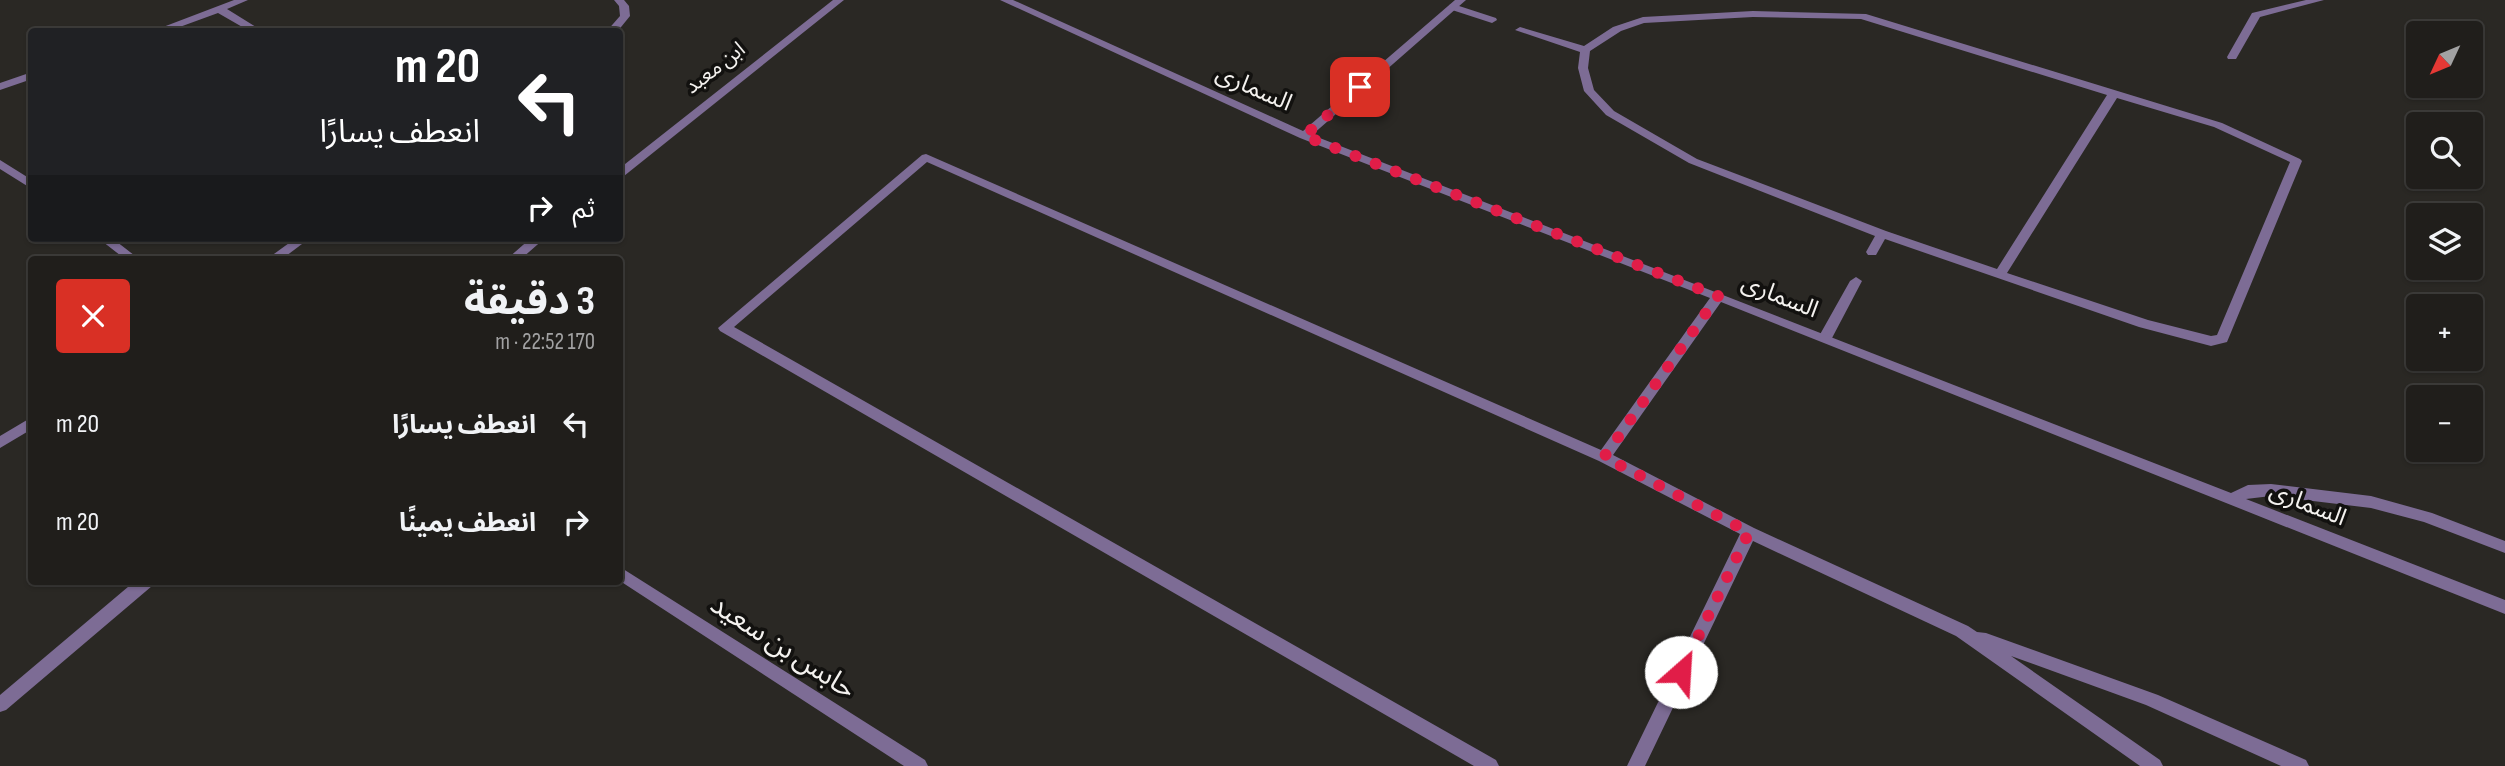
<!DOCTYPE html>
<html lang="ar">
<head>
<meta charset="utf-8">
<style>
  :root { --surface:#201e1b; --page:#2d2b28; --text:#f1f3f6; --muted:#a2a2a3; --line:#3d3c3a }
  body { margin:0; font-family:"Sofia Sans Condensed","Noto Sans Arabic",sans-serif; background:var(--page); color:var(--text); direction:rtl; height:100vh; display:flex; flex-direction:column; font-size:26px; white-space:nowrap }
  * { box-sizing:border-box; margin:0 }
  p { font-size:23px; color:var(--muted) }
  .icon { flex:none; width:38px; height:38px; fill:none; stroke:currentColor; stroke-width:2; stroke-linecap:round; stroke-linejoin:round }
  .map { position:relative; flex:1; overflow:hidden; direction:ltr }
  .drawer { position:absolute; left:28px; top:256px; width:595px; height:329px; display:flex; flex-direction:column; background:var(--surface); border-radius:7px; box-shadow:0 2px 5px #0004,0 0 0 2px var(--line); direction:rtl }
  .drawer>* { flex:none }
  .guide { position:absolute; left:28px; top:28px; width:595px; height:214px; border-radius:7px; box-shadow:0 2px 5px #0004,0 0 0 2px var(--line); direction:rtl; background:#202124; color:#fff; overflow:hidden }
  .needle { width:46px; rotate:226deg }
  .fabs { position:absolute; left:2406px; top:21px; display:grid; gap:14px }
  .fabs a { display:grid; place-items:center; width:77px; height:77px; border-radius:7px; background:var(--surface); box-shadow:0 2px 5px #0004,0 0 0 2px var(--line); font-size:35px }
  .pin { position:absolute; display:grid; place-items:center; width:60px; height:60px; color:#fff; margin:-30px; border-radius:14px; box-shadow:0 4px 10px #0006 }
  .me { position:absolute; width:77px; margin:-38px; rotate:26deg; stroke-linejoin:round; filter:drop-shadow(0 0 5px #0008) }
  .turn { display:flex; align-items:center; gap:24px; height:147px; padding:0 28px; font-size:32px }
  .turn .icon { width:91px; height:91px; stroke-width:2.5 }
  .turn b { display:block; font-size:49px; line-height:60px }
  .then { display:flex; align-items:center; height:66px; padding:0 28px; background:#0003; gap:14px; font-size:26px }
  .round { display:grid; place-items:center; flex:none; width:74px; height:74px; border-radius:7px; background:var(--page) }
  .headline { display:flex; align-items:center; justify-content:space-between; height:119px; padding:0 28px }
  h1 { font-size:42px; font-weight:700; line-height:52px }
  ul { padding:0; list-style:none }
  li { display:flex; align-items:center; gap:21px; height:98px; padding:0 28px }
  li div { flex:1 }
  li b { display:block; font-size:26px }
  li em { font-style:normal }
  .map>svg:first-child { display:block }
  .lines { fill:none; stroke-linecap:round; stroke-linejoin:round }
  .service { fill:#7d6c95; fill-rule:evenodd }
  .minor { fill:#7d6c95; fill-rule:evenodd }
  .route { stroke:#e11d48; stroke-width:12; stroke-dasharray:0 21.6 }
  .labels { text-anchor:middle; dominant-baseline:central; stroke-width:7; stroke-linejoin:round; paint-order:stroke }
  .far-street-label { font-size:21px; fill:#f4f2ef; stroke:#12110f }
  .street-label { font-size:24px; fill:#f4f2ef; stroke:#12110f }
  .near-street-label { font-size:28px; fill:#f4f2ef; stroke:#12110f }
</style>
</head>
<body>
<div class="map">
<svg width="2505" height="766" viewBox="0 0 2505 766">
  <rect width="100%" height="100%" fill="#2a2824"/>
  <g class="lines">
    <path class="service" d="M2306,0h18l-64,17 -24,42h-8l-1,-2 25,-44z
      M1453,4l43,14 1,2 -5,3 -43,-14v-4z
      M1753,11l113,3 356,109 78,36 2,2 -75,181 -16,4 -72,-19 -254,-88 -9,16h-8l-2,-3 9,-16 -186,-73 -83,-48 -22,-24 -6,-23 2,-16 -65,-22 5,-3 64,19 29,-19 30,-10zM1753,17l108,2 246,76 -110,174 -111,-38 -189,-72 -83,-48 -20,-21 -6,-22 2,-17 31,-20 23,-8zM2117,98l97,29 76,35 -73,173 -6,1 -63,-16 -141,-47z
      M1856,277l6,4 -30,57 -2,3h-10l-2,-3 32,-57z"/>
    <path class="minor" d="M234,0h14l-21,9 37,23h-13l-33,-19 -52,19h-16z
      M614,0h10l5,6 1,10 -13,16h-11l14,-16 -1,-10z
      M833,0h11l-220,176h-4v-8z
      M1000,0h13l290,131 152,-131h11l-154,135 919,358 17,-8 23,-1 100,12 61,17 73,28v12l-81,-31 -53,-14 -100,-12 -25,3 259,101v14l-784,-312 -108,153 141,73 214,98 9,6 9,1 172,62 148,65 3,6h-28l-135,-61 -135,-49 149,104 3,6h-23l-184,-130 -203,-95 -108,225h-18l113,-232 -141,-73 -672,-299 -193,165 762,433 3,6h-25l-754,-435 -2,-3 204,-173 4,-1 675,296 109,-152 -410,-160z
      M32,72v7l-32,11v-7z
      M0,160l32,20v9l-32,-20z
      M98,238h14l27,21h-14z
      M296,238h14l-28,21h-15z
      M531,238h14l-24,21h-14z
      M32,417v12l-32,19v-12z
      M620,567l305,193 3,6h-24l-284,-185z
      M135,581h19l-2,5 -146,124 -6,2v-17z"/>
  </g>
  <g class="lines">
    <path class="route" d="M1360,87l-56,49 414,160 -114,161 145,75 -68,140"/>
  </g>
  <g class="labels">
    <g class="far-street-label">
      <text transform="translate(715 68) rotate(-38)">ابن معبد</text>
    </g>
    <g class="street-label">
      <text transform="translate(1254 88) rotate(24)">السمارى</text>
      <text transform="translate(1780 296) rotate(22)">السمارى</text>
      <text transform="translate(2308 504) rotate(22)">السمارى</text>
    </g>
    <g class="near-street-label">
      <text transform="translate(783 647) rotate(33)">حابس بن سعيد</text>
    </g>
  </g>
</svg>
<div class="fabs">
<a><svg class="needle" viewBox="-14 -14 28 28"><path d="M0-13l5 13h-10z" fill="#e53935"/><path d="M0 13l5-13h-10z" fill="#a2a2a3"/></svg></a>
<a><svg class="icon" aria-label="search" viewBox="0 0 24 24"><circle cx="10" cy="10" r="6"/><path d="M15 15l6 6"/></svg></a>
<a><svg class="icon" aria-label="layers" viewBox="0 0 24 24"><path d="M12 4l9 5-9 5-9-5zM3 14l9 5 9-5"/></svg></a>
<a>+</a>
<a>−</a>
</div>
<div class="pin" style="left:1360px;top:87px;background:#d93025"><svg class="icon" aria-label="arrive" viewBox="0 0 24 24"><path d="M6 21V4h12l-3 4 3 4H6"/></svg></div>
<svg class="me" style="left:1681px;top:672px" viewBox="-20 -20 40 40"><circle r="19" fill="#fff"/><path d="M0-13L10 11 0 6-10 11z" fill="#e11d48"/></svg>
<div class="guide">
<div class="turn"><svg class="icon" aria-label="left" viewBox="0 0 24 24"><path d="M17 20v-9H6M10 6l-5 5 5 5"/></svg><div><b>20 m</b>انعطف يسارًا</div></div>
<div class="then">ثم<svg class="icon" aria-label="right" viewBox="0 0 24 24"><path d="M7 20v-9h11M14 6l5 5-5 5"/></svg></div>
</div>
<section class="drawer">
<div class="headline"><div><h1>3 دقيقة</h1><p>170 m · 22:52</p></div><a class="round" style="background:#d93025;color:#fff"><svg class="icon" aria-label="close" viewBox="0 0 24 24"><path d="M6 6l12 12M18 6L6 18"/></svg></a></div>
<ul>
<li><svg class="icon" aria-label="left" viewBox="0 0 24 24"><path d="M17 20v-9H6M10 6l-5 5 5 5"/></svg><div><b>انعطف يسارًا</b></div><em>20 m</em></li>
<li><svg class="icon" aria-label="right" viewBox="0 0 24 24"><path d="M7 20v-9h11M14 6l5 5-5 5"/></svg><div><b>انعطف يمينًا</b></div><em>20 m</em></li>
</ul>
</section>
</div>
</body>
</html>
